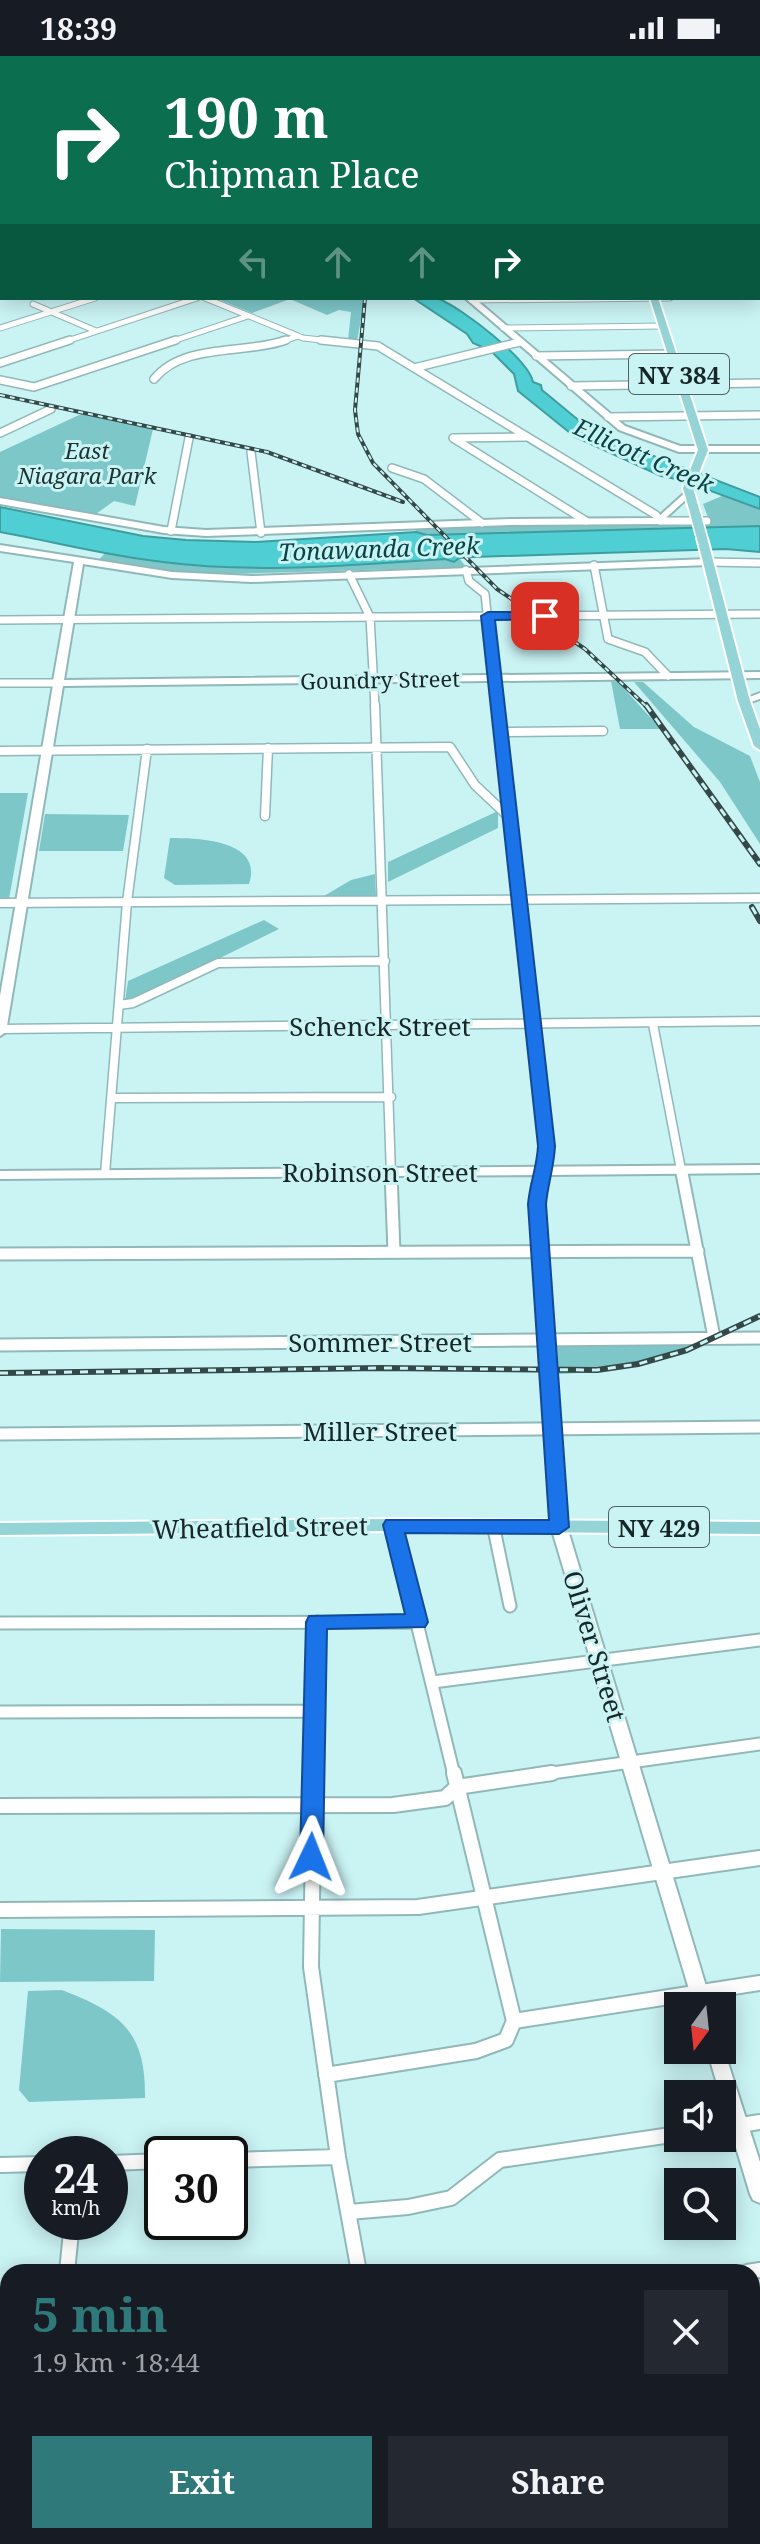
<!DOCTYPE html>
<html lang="en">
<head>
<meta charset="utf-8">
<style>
  :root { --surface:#171b24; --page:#242831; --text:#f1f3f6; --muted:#9ea1a6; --accent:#2f797b }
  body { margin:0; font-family:"Noto Serif",serif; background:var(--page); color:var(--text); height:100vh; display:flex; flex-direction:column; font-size:30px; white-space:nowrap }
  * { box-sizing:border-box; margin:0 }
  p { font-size:26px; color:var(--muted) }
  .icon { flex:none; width:44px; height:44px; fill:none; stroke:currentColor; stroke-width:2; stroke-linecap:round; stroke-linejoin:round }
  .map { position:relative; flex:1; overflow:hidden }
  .panel { position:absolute; left:0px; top:2208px; width:760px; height:280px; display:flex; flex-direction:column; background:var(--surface); border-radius:24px 24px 0 0; box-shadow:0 4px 20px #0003 }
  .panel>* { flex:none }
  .hud { position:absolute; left:0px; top:0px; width:760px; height:244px; box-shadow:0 4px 20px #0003; background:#0b6e4f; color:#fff; overflow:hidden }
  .needle { width:52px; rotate:195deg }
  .controls { position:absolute; left:664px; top:1936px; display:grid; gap:16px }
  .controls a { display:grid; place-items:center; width:72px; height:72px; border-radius:0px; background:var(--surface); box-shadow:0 4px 20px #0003; font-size:40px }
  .speed { position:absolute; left:24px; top:2080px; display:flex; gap:16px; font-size:40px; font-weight:700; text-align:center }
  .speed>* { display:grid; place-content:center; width:104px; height:104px; border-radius:50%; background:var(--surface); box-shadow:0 4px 20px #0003; line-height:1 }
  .speed small { font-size:20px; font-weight:400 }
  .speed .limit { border:4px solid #111; border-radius:12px; background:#fff; color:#111 }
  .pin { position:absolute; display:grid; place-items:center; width:68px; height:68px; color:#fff; margin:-34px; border-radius:16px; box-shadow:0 4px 12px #0006 }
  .me { position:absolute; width:88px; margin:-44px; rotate:2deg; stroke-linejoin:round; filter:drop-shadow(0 0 6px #0008) }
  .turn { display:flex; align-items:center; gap:28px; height:168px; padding:0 32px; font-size:36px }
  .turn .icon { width:104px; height:104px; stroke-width:2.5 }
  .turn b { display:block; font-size:56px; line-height:68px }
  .lanes { display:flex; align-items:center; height:76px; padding:0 32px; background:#0003; justify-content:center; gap:40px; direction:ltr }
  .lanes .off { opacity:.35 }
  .round { display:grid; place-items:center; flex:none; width:84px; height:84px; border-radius:0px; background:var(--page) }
  .summary { display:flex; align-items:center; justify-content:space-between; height:136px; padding:0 32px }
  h1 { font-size:48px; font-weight:700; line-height:60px; color:var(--accent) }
  .button { display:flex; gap:16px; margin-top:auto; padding:16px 32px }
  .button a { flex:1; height:92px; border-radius:0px; background:var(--accent); color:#fff; font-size:32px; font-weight:700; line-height:92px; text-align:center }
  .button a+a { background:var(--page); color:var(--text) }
  .status { display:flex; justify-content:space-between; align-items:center; height:56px; padding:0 40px; background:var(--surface); direction:ltr }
  .status svg { height:22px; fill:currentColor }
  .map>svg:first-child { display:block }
  .green { fill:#7ec7c9 }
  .water { fill:#4fcfd3; stroke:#3e9d9f; stroke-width:2 }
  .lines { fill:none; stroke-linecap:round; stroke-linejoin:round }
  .street-far4-casing { stroke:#91b8b9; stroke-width:7 }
  .street-far3-casing { stroke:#91b8b9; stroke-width:10 }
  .street-far2-casing { stroke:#91b8b9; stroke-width:11 }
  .street-far1-casing { stroke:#91b8b9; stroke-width:15 }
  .street-casing { stroke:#91b8b9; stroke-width:18 }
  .secondary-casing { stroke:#91b8b9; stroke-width:4 }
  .primary-casing { stroke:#fff; stroke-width:4 }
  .street-far4 { stroke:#fff; stroke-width:5 }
  .street-far3 { stroke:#fff; stroke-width:7 }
  .street-far2 { stroke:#fff; stroke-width:8 }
  .street-far1 { stroke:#fff; stroke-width:11 }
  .street { stroke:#fff; stroke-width:14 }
  .secondary { fill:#fff; fill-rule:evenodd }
  .primary { fill:#95d4d6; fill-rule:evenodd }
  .rail-far1-casing { stroke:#344848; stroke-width:4 }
  .rail-casing { stroke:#344848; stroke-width:6 }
  .rail-far1 { stroke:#caf3f4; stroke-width:2; stroke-dasharray:5; stroke-linecap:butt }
  .rail { stroke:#caf3f4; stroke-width:3; stroke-dasharray:8; stroke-linecap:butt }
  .primary-bridge-casing { stroke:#fff; stroke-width:13; stroke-linecap:butt }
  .primary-bridge { stroke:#95d4d6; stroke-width:10 }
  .route { fill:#1a73e8; stroke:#114b97; stroke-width:2 }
  .labels { text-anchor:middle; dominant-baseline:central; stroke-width:6; stroke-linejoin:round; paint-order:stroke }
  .far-park-label { font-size:22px; font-style:italic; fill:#1c3233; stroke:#caf3f4 }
  .far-street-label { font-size:22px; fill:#172727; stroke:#caf3f4 }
  .shield { fill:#caf3f4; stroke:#4d6464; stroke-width:2 }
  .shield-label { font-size:24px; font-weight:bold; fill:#172727 }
  .far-water-label { font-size:24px; font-style:italic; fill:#074345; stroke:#caf3f4 }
  .street-label { font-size:26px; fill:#172727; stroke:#caf3f4 }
</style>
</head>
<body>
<div class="status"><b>18:39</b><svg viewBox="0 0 49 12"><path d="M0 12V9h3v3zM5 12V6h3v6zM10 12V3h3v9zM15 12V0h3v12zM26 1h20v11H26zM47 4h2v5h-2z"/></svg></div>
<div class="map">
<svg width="760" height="2488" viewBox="0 0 760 2488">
  <rect width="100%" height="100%" fill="#caf3f4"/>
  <path class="green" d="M225,242h140l-8,43 -9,-1 3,-28 -12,-2 -12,5 -37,-16 -38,14 -32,-13z
    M81,358l72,15 -18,77 -21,-5 -18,13 -96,-16v-46z
    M722,440l38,13v17l-333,9 -11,-3 -1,-4 294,-8 -6,-16z
    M106,496c118,21 234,14 353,6l7,9 -272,8 -98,-12z
    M611,625l7,1 43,47h-41z
    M634,626h9l51,45 56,29 10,26v62l-40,-62z
    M0,737h28l-19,106h-9z
    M498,755v17l-110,54v-20z
    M45,758l84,1 -6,36h-84z
    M170,782c28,0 94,2 79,46l-74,1 -11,-7z
    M375,818l1,24 -57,1 32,-19z
    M264,864l15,9 -146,72h-8l3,-20z
    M707,1288c-49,20 -95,28 -148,30l-2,-27z
    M1,1873l154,1 -1,51 -154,1z
    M62,1934c59,23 84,41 83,108l-116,4 -10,-12 9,-99z"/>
  <path class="water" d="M413,242c8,0 19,-2 26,1 23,9 89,60 94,83l8,3 1,5 52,43 166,64v12l-79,-29 -20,-4 -86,-39 -57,-46 -4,-17 -23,-23 -18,-8 -6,-9z
    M0,451l143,29 43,4 70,2 160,-10 11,3 333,-9v26l-34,-3 -252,8 -15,1 -5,4 -9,-3c-93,6 -189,15 -282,3 -55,-6 -108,-20 -163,-30z"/>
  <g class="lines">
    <defs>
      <path id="street-far4" d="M12,0l14,2
        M480,0l25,2
        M656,0l26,2
        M54,2l7,-1
        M758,209l2,5
        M205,242l98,40 36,4
        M471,244l199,-2
        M33,248l63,27
        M0,272l95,-30
        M503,272l160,-2
        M64,286l133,-44
        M170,286l78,-26
        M281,286l17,-6"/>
      <path id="street-far3" d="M321,284l57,6 278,169 3,6h48
        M536,300l137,-2
        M0,307l70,-23
        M414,312l106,-26
        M154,323c30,-37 91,-24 132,-39
        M0,324l34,7 142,-47
        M571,330l189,-3
        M608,361l152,-2
        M0,377l51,-24
        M526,381l-73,1 133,83
        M251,396l10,81
        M392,412l32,11 58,44
        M171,475l18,-93
        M709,506l51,1
        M594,509l14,74 37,13 23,24
        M466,514l3,11 16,13 12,113
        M349,518l21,43 5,90
        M545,560l-5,-18 14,-3 7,9
        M0,564l760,-6
        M0,627h56"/>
      <path id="street-far2" d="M375,649l16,470
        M497,649l49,465
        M502,676l101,-1
        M0,695l450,-4 25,38 35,33
        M265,760l3,-68
        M0,847l760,-5
        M119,949l14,-2 85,-40 167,-2
        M653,968l29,151
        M0,973l760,-8
        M113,1042l278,-1
        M105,1118l22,-272 20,-153"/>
      <path id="street-far1" d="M391,1117l3,79
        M682,1117l32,164
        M0,1198l698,-3
        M0,1289l760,-7
        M0,1378l760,-7
        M393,1469l61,250
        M494,1473l16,77
        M0,1567l418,-1
        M433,1626l327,-42
        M0,1656l314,-1
        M314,1719l3,-153
        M538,1719l222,-31"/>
      <path id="street" d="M314,1717l-3,194 27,190 21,115
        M454,1717l60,248
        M0,1750l393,-1 52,-7 12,-11 95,-14
        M0,1854l418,-3 342,-49
        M326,2019l150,-24 30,-11 8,-19 246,-38
        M722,2072l38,-6
        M230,2104l108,-3
        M110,2107l52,-2
        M0,2109l42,-1
        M349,2156l59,-5 43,-9 49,-38 178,-26
        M67,2216l5,-50
        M747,2216l13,-2
        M0,2265h8
        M752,2378l8,-2
        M0,2431l8,-1
        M402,2480l1,8
        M40,2488l1,-8"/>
      <path id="secondary" d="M180,0h7l2,2h-7z
        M0,87h2v4h-2z
        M465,242h9l151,128 55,20h80v6h-81l-60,-22z
        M688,434l4,3 -1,2 -32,29 -148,1 -305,11 -42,-3 -164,-29v-6l164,29 42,3 305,-11 146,-1z
        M0,489l172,27 79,4 458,-17 5,3 -5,3 -458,17 -79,-4 -89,-14 -19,116 696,-8v6l-697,8 -57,346 -6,4v-40l53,-311 -2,-2 2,-2 21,-119 -74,-11z
        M760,637v6l-16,5 -5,-3z
        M760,1109v8l-210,2 -4,9 -2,20 23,323 145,479h-18l-143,-479 -21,-323 2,-20 5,-9 -537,4v-8z
        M722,1988l38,118v41l-7,-3 -3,-6 -28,-93v-7h-2l-13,-44h15z"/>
      <path id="primary" d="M94,0h8l2,2h-8z
        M2,209v6l-2,1v-6z
        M650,242h8l50,152 -15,38 8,28 -5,3 -5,-3 -8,-28 15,-38z
        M698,480l9,2 43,163 10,28v21l-6,-4 -16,-45 -41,-163z
        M393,1463l367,3v12l-367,-3 -393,4v-12z"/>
    </defs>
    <use href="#street-far4" class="street-far4-casing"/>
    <use href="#street-far3" class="street-far3-casing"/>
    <use href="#street-far2" class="street-far2-casing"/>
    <use href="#street-far1" class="street-far1-casing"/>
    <use href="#street" class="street-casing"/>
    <use href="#secondary" class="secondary-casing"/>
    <use href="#primary" class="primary-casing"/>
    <use href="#street-far4" class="street-far4"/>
    <use href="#street-far3" class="street-far3"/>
    <use href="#street-far2" class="street-far2"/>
    <use href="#street-far1" class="street-far1"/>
    <use href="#street" class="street"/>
    <use href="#secondary" class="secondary"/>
    <use href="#primary" class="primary"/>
    <defs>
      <path id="rail-far1" d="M365,242l-10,112 3,24 15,29 124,126 88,60 62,58
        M0,339l267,57 136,50"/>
      <path id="rail" d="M646,649l114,159
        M752,851l8,14
        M0,1317l381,-5 216,2 41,-6 49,-14 73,-34"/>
    </defs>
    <use href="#rail-far1" class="rail-far1-casing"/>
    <use href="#rail" class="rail-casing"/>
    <use href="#rail-far1" class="rail-far1"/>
    <use href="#rail" class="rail"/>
    <defs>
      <path id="primary-bridge" d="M696,460l6,22"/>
    </defs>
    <use href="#primary-bridge" class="primary-bridge-casing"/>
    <use href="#primary-bridge" class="primary-bridge"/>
  </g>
  <path class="route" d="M488,556h57l6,4 -6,3 -50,1 60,526c-1,21 -7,37 -9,58l23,323 -10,7 -154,-1 23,89 -3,5 -98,2 -4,228 -4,7h-16l-3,-7 6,-235 3,-6 96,-2 -22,-89 3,-5h163l-21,-316c2,-21 9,-37 10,-58l-57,-530z"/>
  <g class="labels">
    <g class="far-park-label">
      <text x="87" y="394">East<tspan x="87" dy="25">Niagara Park</tspan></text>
    </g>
    <g class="far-street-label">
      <text transform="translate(380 623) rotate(-1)">Goundry Street</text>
    </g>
    <g class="shield">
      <rect x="629" y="298" width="100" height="40" rx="6"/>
      <rect x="609" y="1451" width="100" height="40" rx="6"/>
    </g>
    <g class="shield-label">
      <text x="679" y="318">NY 384</text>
      <text x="659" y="1471">NY 429</text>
    </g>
    <g class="far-water-label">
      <text transform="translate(644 399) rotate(24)">Ellicott Creek</text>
      <text transform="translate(379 492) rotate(-2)">Tonawanda Creek</text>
    </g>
    <g class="street-label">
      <text x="380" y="970">Schenck Street</text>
      <text x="380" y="1116">Robinson Street</text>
      <text x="380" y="1286">Sommer Street</text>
      <text x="380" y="1375">Miller Street</text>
      <text transform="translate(260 1471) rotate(-1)">Wheatfield Street</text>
      <text transform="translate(595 1590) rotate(73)">Oliver Street</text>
    </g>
  </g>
</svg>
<div class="controls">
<a><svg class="needle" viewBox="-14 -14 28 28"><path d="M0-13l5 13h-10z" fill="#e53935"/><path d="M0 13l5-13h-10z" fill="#9ea1a6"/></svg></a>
<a><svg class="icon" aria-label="sound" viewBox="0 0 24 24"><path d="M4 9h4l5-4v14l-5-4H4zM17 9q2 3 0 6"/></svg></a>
<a><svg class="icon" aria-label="search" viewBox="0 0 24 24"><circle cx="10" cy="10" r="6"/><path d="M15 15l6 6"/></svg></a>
</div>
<div class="speed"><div>24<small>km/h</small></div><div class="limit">30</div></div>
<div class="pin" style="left:545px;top:560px;background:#d93025"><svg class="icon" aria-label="arrive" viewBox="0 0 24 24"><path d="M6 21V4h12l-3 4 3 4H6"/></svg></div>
<svg class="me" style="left:311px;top:1801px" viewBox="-20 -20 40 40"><path d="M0-17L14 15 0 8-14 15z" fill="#1a73e8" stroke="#fff" stroke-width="4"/></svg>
<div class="hud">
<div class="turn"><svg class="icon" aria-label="right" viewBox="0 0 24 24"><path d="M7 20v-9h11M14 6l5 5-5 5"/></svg><div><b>190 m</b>Chipman Place</div></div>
<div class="lanes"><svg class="icon off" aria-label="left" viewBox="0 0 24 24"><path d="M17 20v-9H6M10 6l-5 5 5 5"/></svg><svg class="icon off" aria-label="ahead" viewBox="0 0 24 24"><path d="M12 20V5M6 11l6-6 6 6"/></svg><svg class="icon off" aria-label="ahead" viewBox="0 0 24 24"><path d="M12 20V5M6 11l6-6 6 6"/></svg><svg class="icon" aria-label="right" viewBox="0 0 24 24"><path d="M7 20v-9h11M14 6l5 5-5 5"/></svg></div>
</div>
<section class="panel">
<div class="summary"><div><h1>5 min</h1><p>1.9 km · 18:44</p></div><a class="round"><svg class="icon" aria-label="close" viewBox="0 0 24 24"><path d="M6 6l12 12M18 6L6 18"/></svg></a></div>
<div class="button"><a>Exit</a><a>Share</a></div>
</section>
</div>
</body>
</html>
